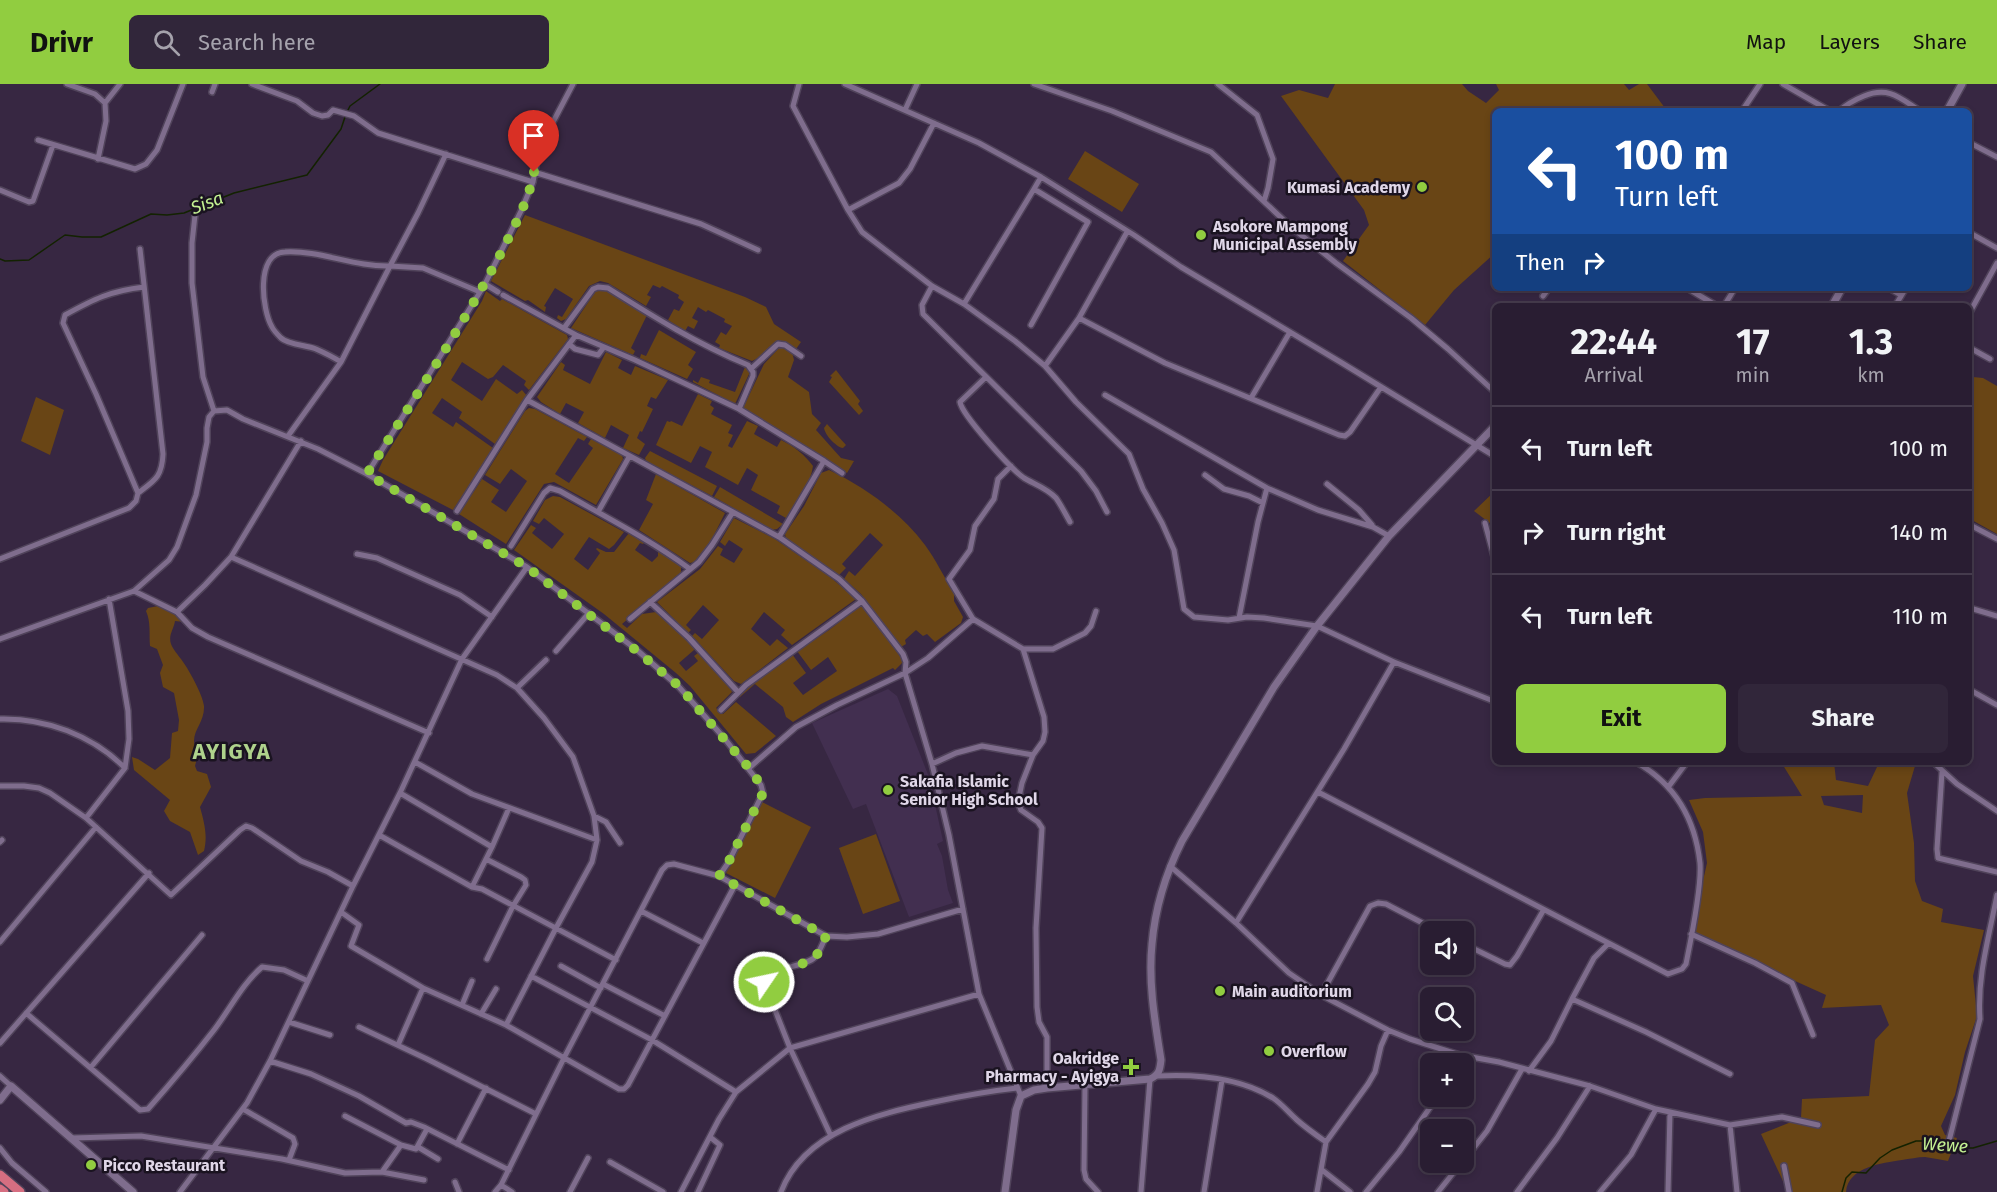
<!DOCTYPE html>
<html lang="en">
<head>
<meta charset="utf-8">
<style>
  :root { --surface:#291d32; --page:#31263a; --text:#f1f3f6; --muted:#a5a2ac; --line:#453b4d; --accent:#91cd40 }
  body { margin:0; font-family:"Fira Sans",sans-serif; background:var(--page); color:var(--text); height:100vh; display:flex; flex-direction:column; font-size:22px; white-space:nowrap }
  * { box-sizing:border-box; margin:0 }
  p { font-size:20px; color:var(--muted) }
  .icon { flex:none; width:33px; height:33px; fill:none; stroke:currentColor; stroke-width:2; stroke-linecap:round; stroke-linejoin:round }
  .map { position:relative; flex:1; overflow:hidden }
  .drawer { position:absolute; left:1492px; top:219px; width:480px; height:462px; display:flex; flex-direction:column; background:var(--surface); border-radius:9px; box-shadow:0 3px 9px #0003,0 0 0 2px var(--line) }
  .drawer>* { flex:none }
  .hud { position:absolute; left:1492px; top:24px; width:480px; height:183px; border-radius:9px; box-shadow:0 3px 9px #0003,0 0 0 2px var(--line); background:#1a4fa0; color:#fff; overflow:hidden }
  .tools { position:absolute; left:1420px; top:837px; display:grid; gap:12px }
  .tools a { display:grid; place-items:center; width:54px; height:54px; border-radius:9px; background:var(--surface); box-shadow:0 3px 9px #0003,0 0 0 2px var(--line); font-size:30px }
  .pin { position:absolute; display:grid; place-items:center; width:51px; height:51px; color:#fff; margin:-62px -26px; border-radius:50% 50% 50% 0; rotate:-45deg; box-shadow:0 0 6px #0007 }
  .pin .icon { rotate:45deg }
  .me { position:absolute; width:66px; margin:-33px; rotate:56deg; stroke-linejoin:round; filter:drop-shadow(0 0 4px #0008) }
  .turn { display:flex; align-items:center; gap:21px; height:126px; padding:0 24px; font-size:27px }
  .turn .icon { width:78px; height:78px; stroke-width:2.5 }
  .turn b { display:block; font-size:42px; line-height:51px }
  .then { display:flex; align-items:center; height:57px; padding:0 24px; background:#0003; gap:12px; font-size:22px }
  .eta { display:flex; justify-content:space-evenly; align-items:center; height:102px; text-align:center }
  .eta b { font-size:36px; font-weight:700; line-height:42px }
  .cta { display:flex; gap:12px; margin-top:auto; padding:12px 24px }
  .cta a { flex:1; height:69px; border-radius:9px; background:var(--accent); color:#111; font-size:24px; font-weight:700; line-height:69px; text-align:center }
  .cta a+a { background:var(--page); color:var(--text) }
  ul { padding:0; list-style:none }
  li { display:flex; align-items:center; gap:18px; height:84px; padding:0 24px; border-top:2px solid var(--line) }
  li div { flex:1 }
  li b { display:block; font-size:22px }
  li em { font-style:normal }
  header { display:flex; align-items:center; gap:36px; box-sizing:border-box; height:84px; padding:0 30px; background:var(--accent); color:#111 }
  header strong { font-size:28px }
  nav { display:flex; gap:33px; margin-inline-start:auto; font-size:21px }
  .search { width:420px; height:54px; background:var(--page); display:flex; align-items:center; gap:15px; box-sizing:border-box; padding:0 21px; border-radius:9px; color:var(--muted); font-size:22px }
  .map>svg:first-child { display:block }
  .built { fill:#422f50 }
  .green { fill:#694515; fill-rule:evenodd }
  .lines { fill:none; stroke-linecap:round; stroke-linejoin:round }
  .stream { stroke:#132201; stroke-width:1.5 }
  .street-casing { stroke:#50435a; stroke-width:8 }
  .secondary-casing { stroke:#50435a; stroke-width:10 }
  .highway-casing { stroke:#50435a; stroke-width:12 }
  .street { stroke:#7f6d8d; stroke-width:5 }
  .secondary { stroke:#7f6d8d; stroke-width:7 }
  .highway { stroke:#d66e81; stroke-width:9 }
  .route { stroke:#91cd40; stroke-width:10; stroke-dasharray:0 18 }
  .poi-dot { fill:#91cd40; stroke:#1a1320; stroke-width:2 }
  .labels { text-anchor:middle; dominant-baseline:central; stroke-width:5; stroke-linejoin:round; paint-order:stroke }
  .poi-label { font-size:16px; font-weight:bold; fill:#e0d7e8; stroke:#1a1320; text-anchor:start }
  .water-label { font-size:18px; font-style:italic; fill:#c3f192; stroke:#1a1320 }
  .district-label { font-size:22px; font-weight:bold; letter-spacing:1.5px; fill:#afd28c; stroke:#1a1320 }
</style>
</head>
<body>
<header>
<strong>Drivr</strong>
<div class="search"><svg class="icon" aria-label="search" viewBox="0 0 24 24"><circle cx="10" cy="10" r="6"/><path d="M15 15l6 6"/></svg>Search here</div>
<nav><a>Map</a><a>Layers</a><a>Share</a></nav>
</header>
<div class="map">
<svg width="1997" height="1108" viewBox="0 0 1997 1108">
  <rect width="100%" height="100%" fill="#372742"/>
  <path class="built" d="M888,605l9,7 32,81 14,64 -6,3 5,12 6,34 5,13 -44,14 -43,-113 -13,5 -41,-86z"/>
  <path class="green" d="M1335,0h127l6,7 18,12 13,-13 -3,-6h128l5,6 10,-6h8l18,24 -4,3h-165l-1,142 -41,37 -29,35 -82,-64 26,-36 -5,-15 -83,-114 18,-6 29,8z
    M1085,67l54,33 -17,28 -54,-33z
    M525,131l220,82 21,10 8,17 27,18 -5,7 -18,-9 -16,16 -10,5 -33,-13 1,-3 -5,-3 6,-10 5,3 6,-9 -8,-4 1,-3 -17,-9 -2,2 -8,-5 -6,11 6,3 -4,8 -6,-3 -3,5 -17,-11 6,-11 5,2 5,-9 -6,-4 1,-3 -17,-9 -2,2 -7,-3 -6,10 4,2 -5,9 -38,-23 -8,-2 -11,5 -23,33 -5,2 -4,-3 1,-3 4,2 11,-18 -18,-11 -11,18 2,1 -1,5 -17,-12 -3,1 -34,-20z
    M597,205h9l41,26 -16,33 4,3 -2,4 -62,-27z
    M486,207l14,10 2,-2 65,36 1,4 -39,51 -5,-5 2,-4 -23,-16 -10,12 -5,2 -26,-17 -11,18 31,21 14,-22 21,15 5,-4 5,6 -32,48 -36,-26 3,-6 -20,-14 -10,15 21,14 3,-5 37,26 -40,62 -75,-39 5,-11 99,-159z
    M659,246l37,22 -8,13 5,4 -6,10 -47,-21 1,-4 5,2z
    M780,263l12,5 2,8 -6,17 21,15 3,22 9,9 -5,7 25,28 13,3 -7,12 -104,-65 21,-44z
    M606,268l16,8 -4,8 13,7 4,-9 33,14 -12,19 -5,-2 -4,9 6,3 -11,23 -2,-1 -3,7 8,6 -6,11 -16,-7 6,-13 -18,-10 -6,13 -27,-15 6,-11 -18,-9 -6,11 -19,-12 -4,-5 24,-35 4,3 -2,5 27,14z
    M745,283l5,5 -15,32 -42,-22v-2l5,3 3,-6 9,3 -1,3 26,9z
    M836,286l24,31 -2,3 5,7 -4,4 -30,-33 3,-5 -2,-1z
    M1973,293l10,1 14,8v148l-27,-15v-137z
    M698,310l14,7 -2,4 4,3 -3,6 21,11 -4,8 5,2 -5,11 4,2 15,-27 11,5 -4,8 23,13 4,-7c13,6 24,15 32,26 -3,20 -16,36 -27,52l-9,-5 3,-7 -29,-16 7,-15 -11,-7 -9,17 -33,-18 7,-15 -12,-6 -9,17 -35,-18 11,-24 3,1 1,-1 11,5z
    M36,313l28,13 -14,45 -29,-14z
    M529,324l6,1 52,28 -3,4 -6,-3 -23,36 14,9 24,-35 -5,-4 3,-5 31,16 1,4 -27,46 -42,-23 -10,2 -38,60 -47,-30 23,-35 17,11 -8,12 15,10 21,-31 -16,-12 -11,15 -15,-9 40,-64z
    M827,340l19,21 -3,3c-7,-1 -18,-13 -19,-20z
    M650,367l67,35 -5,10 -66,-35 -1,-3z
    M829,386c36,17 72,43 96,75 11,15 19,32 29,48v8l9,16 -2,6 -26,19 -8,-8 -4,2 -7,-6 -11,10 1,4 -5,3 -40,-53 -17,-15 5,-8 6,5 28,-31 -13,-12 -28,31 4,4 -7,7 -53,-36 -1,-5 19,-28 17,-33z
    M656,390l69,39 -15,30 -16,19 -4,1 -51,-33 14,-26 -7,-4z
    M720,403l63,37 -6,5 -5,1 -58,-33z
    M1495,407v36l-21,-16z
    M553,412l7,1 64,35 -10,13 -5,4 -20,-12 -15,22 14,11 12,-17 -4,-4 1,-1 9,4h8l15,-19 16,9 -2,2 -3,-1 -5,7 17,12 6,-6v-5l23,15v7l-59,51 5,4 15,-14 14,-2 38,35v3l-15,13 7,8 12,-10 -4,-5 4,-3 33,35 1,4 -16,16 7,6 13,-12 40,34 -21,17 -9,1 -56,-68 -14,-13 -72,-59 -90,-64 17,-25 5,3 -4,5 20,16 12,-15 -20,-16 -5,6 -6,-3 12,-21z
    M734,434l41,21 54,37 27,23 -64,46 -11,-10 4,-5 -21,-18 -13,17 19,17 7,-7 11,9 -47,36 -7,-3 -42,-45 3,-3 7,6 17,-19 -16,-15 -17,20 5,5 -3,3 -31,-31 43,-33 18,-23 5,3 -3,6 14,8 9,-14 -14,-9 -4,6 -5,-4z
    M158,522l14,5 12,11 -9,-1c-1,8 -7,14 -4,23 2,5 7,11 10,15 7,9 22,36 23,47 1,20 -18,27 -6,48l-3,12 2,5 10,3 4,13 -11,20c4,15 8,28 4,44l-6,4 -8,-23 -20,-11 -6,-10 6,-11 -36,-30 -2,-13 6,2 17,11 15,-12 2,-25 6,-2 1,-11 -5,-27 -11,-6 -3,-14 3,-8 -6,-16 -7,-3c-1,-12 1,-24 -4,-35l2,-3z
    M860,522h3l39,53v4l-7,7 -2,-2 -72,36 -28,18 -7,-5 -3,-10 -28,-23 -15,13 -1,-2 53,-41 14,19 -13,10 10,12 34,-24 -9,-14 -17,13 -14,-19 32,-21z
    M1781,678h53l2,18 32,6 9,-19 -3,-5h40l1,4 -8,27 7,50 1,38 7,20 21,8 -2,13 43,8 -11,46 4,40 -12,36 -10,43 -14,31 4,9 12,3 -9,23c-7,-1 -15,-3 -23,-4 -7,0 -16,2 -23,3 -20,3 -54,7 -56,32h-58l-27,-58 40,-16 1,-19 67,-3 6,-56 14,-15 -8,-20 -59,3 4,-13 -135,-61 16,-71 -4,-31 -14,-32 16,-2 97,-2zM1863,711l-1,18 -38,-8 -3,-9z
    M762,718l49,25 -36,71 -49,-25z
    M876,750l24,67 -37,13 -24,-66z"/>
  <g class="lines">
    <path class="stream" d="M347,28l3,-6 30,-22
      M0,175l5,2 24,-1 36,-25 17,2h19l50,-23 16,1 17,-2 50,-20 73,-18 34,-46 4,-12
      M1842,1108l4,-14 6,-6 14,1 14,-15 12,-8 24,-9h11l27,7h19l24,-7"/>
    <defs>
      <path id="street" d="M67,0l28,10 10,9 1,18 -8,38
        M252,0l45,17 16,12 9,3 6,-1 5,-5 21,6 24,17 155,49
        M799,0l-6,22 55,104 14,22 70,54 32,18
        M845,0l134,59 62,34 93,58 47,32 161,96 154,94
        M1034,0l78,27 99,41 79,74 46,37 75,55 37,31 48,44
        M1218,0l39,31 16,44 -5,29 -4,13
        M1783,0l47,27
        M212,8l3,-8
        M105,19l15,-19
        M905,26l12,-26
        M1742,27l18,-27
        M1839,27c8,-7 15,-11 25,-15 25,-10 36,2 56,15
        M38,56l97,29 11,-5 11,-14 26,-66
        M1970,59l27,14
        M534,88l167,52 57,26
        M1034,105l-70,115 51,37 30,25 31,36 53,52 14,35 19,34 12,27 10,59 10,8 34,3 19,-3 17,1 53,8 77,36 102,40
        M0,106l29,12 4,-1 20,-56
        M848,126l51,-27 11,-14 24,-46
        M195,131l-3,28v40l11,94 11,34
        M1970,149l27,15
        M485,200l13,8
        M932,202l-10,19 1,9 158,157 15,20 11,21
        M1687,204l30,18
        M1889,204l12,7
        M503,211l73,40 59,25 104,49 85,52 -45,76
        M1543,212l6,-8
        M1724,222l11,-18
        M1895,222l11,-18
        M1970,228l27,-49
        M1079,234l86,45 174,72 6,1 5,-4 31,-45
        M1031,241l57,-103 -54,-33 7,-12
        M564,244l29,-39 5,-2 10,1c46,29 89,56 140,77l5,7v4l-14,33
        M569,260l6,5 23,6 6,-8
        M1970,264l20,11
        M341,278c-8,-5 -16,-9 -25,-13 -10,-4 -27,-4 -35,-11 -3,-3 -7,-7 -9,-11 -10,-17 -17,-74 13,-75 35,-2 69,15 105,14l28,-53 28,-59
        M1045,282l34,-48 48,-86
        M752,284l26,-24 7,1 16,11
        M986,293l-26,25c2,13 51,67 64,76 10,6 23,10 32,20 5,7 10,17 14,24
        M1105,311l162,93 51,22 55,17 16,9
        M1251,314l39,-66
        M527,316l252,137 60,42 23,22 41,53 3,8 -1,11 27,91 17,71 30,159 42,102
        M288,352l53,-74 49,-96 33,2 57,24
        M824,377l18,12
        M1011,382l-13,13 -4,20 -19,27 -5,24 -21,29 24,40 50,30h30l32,-16 6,-7 5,-15
        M367,390l160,93 110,83 42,37 46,52 36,46 2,8 -35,70 -9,13
        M1205,391l19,14 25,7 14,7
        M1327,400l32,26 13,15
        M138,409c17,-13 24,-16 25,-39l-23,-205
        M457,427l70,-111 49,-65
        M598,428l31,-55
        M1485,439l11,41
        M1970,441l27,14
        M511,462l33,-53 6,-5 10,3c44,25 89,48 130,78
        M357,470l20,4 83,37 32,22
        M231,473l266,118 20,13 27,30 29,39 21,59 3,24 -5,22 -36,66 -50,97 113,64h5l4,-4 107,-200
        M0,475l129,-51 7,-7 2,-8 -42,-99 -33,-71 2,-8c29,-16 45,-24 79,-28
        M134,507l43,21 15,16 16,9 221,96
        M650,518l39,36 49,54
        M1970,524l27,8
        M177,528l28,-27 26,-28 70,-116
        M1239,534l19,-96 9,-34
        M630,535l69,-57 13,-17 21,-33
        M0,555l134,-48 35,-31 8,-13 19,-52 11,-53v-14l2,-11 5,-6 13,-1 16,9 75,30 49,25 118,-190 36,-73 12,-29 4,-22 5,-17 31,-59
        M1023,565l21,68 1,15 -2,9 -10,14 -11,28 -4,19 3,8 17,12 4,6 -6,100 1,79 2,15 8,15v51
        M556,567l33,-38
        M517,604l29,-28
        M1970,606l27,15
        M721,626l25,-25 116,-84
        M0,635c46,-1 92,16 125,49
        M415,678l57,32 125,46
        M1933,678l24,22 40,27
        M932,680l24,-11 26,-7 51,9
        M749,684l47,-41 41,-22 68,-32 23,-15 45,-39
        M1942,688l-5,77 1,9 59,14
        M0,702h24l15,2 11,5 36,25 85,77 69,-65 6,-4 6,2 49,33 27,11 25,14
        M1669,702l18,-24
        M1318,708l350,182 14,-5 4,-5c5,-25 16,-77 14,-101 -5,-45 -25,-79 -64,-101
        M400,709l92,54 17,-39
        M594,732l12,6 14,21
        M86,734l39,-50 4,-29 -1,-28 -19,-112
        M379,751l93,52 10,2 134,71
        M0,758l2,-2
        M486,775l35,18 4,3 1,5 -13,21 -26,53
        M1170,782l66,57 53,50 32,22 67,35 22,9 50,16 39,7 91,24 66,23 74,16 7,67
        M472,803l20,-40
        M641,827l62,32
        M341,828l18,13 -8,21 72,42 83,37
        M1236,839l108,-174 50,-87
        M1691,850l64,29 37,20 21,52
        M826,852c-3,6 -6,16 -11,21 -7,8 -36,11 -49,18l-2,7 26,66 41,88
        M0,858l96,-115
        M1464,860l41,20 5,1 7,-9 26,-45
        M561,882l40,22
        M531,892l121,64 84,52
        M603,900l62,32
        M1321,911l49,-89 8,-3 8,1 54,28
        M1572,915l22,-41 14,-14
        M462,921l10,-24
        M26,929l114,97 8,-1c23,-26 45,-52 66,-79 16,-21 28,-46 48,-63l22,3 24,11
        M481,930l15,-25
        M289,938l41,13
        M359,943l68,32 109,55
        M0,959l149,-170
        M398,961l25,-57
        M270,977l41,13 48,22 47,27 5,-1 13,5 85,43
        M1456,980l4,-9
        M91,983l111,-132
        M1529,987l22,-30 21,-42 74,33 84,42
        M0,992l11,10
        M1157,992c38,-2 82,1 116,22 9,6 16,15 24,22 9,8 19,15 29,22
        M1085,1001l-1,85 2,9 12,13
        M243,1025l50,29 2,6 -6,16
        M345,1032l56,29
        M1730,1041l52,-8 36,8
        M73,1054l68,-2 141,23 63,14 37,-1 19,-27 15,4 11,-20
        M1949,1057l31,-122c-3,-43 9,-82 17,-124
        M457,1060l29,-56
        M418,1063l20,12
        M0,1064l12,15 34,29
        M1464,1076l23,-29 35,-62
        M610,1078l53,30
        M1784,1082l5,26
        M1322,1086l28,22
        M382,1088l42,8
        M455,1098l4,10
        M501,1101l11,7
        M180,1108l67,-89 23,-42 83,-175 47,-93 62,-134 65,-92
        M495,1108l6,-7 64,-129 97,-186 5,-5 7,-1 45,12 107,60 21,1 31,-3 85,-25
        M570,1108l18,-34
        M681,1108l38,-73 17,-27 54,-44 189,-54
        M698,1108l22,-47 -10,-8
        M781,1108c23,-61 96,-78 153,-90 28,-6 55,-11 83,-14
        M1141,1108l9,-113
        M1204,1108l18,-112
        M1317,1108l9,-50 42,-58 7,-12 6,-26 7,-16
        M1366,1108l33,-40 39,-56
        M1438,1108l24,-30
        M1517,1108l40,-54 33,-52
        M1600,1108l31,-37 25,-46
        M1668,1108l2,-80"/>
      <path id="secondary" d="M1947,27l15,-27
        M1832,222l10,-18
        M0,1016l11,-14 122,106
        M1005,1108l11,-82 5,-14 13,-6 13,-2 103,-9c9,-4 10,-9 11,-19 -6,-38 -13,-78 -9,-116 3,-36 14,-71 30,-103l92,-154 43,-61 72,-90 107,-111"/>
      <path id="highway" d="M0,1091l20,17
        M0,1105l4,3"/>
    </defs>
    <use href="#street" class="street-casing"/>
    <use href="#secondary" class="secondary-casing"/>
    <use href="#highway" class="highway-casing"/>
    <use href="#street" class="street"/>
    <use href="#secondary" class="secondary"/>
    <use href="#highway" class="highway"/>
  </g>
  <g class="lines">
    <path class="route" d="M534,88c-5,28 -20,55 -33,81 -40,76 -89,148 -134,221l160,93 110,84 43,36 15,18 54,63 12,17 2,8 -35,70 -9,13 107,60c-3,6 -6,16 -11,21 -7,8 -36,11 -49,18l-2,7"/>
  </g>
  <g class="poi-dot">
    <circle cx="1422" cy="103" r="6"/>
    <circle cx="1201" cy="151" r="6"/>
    <circle cx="888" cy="706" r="6"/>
    <circle cx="1220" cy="907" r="6"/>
    <circle cx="1269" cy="967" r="6"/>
    <path d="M1128 974h6v6h6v6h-6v6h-6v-6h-6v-6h6z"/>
    <circle cx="91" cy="1081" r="6"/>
  </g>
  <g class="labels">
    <g class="poi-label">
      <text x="1410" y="103" text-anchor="end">Kumasi Academy</text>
      <text x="1213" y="142">Asokore Mampong<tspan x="1213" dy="18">Municipal Assembly</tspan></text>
      <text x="900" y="697">Sakafia Islamic<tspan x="900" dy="18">Senior High School</tspan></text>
      <text x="1232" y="907">Main auditorium</text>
      <text x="1281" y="967">Overflow</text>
      <text x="1119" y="974" text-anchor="end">Oakridge<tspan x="1119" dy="18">Pharmacy - Ayigya</tspan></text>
      <text x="103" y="1081">Picco Restaurant</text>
    </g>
    <g class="water-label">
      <text transform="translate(207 119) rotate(-21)">Sisa</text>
      <text transform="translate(1945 1061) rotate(4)">Wewe</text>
    </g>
    <g class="district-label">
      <text x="232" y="667">AYIGYA</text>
    </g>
  </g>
</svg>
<div class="tools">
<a><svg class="icon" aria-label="sound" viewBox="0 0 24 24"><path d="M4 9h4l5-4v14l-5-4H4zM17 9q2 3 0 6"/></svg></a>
<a><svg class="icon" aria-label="search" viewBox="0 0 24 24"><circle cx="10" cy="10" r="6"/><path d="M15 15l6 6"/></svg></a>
<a>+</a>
<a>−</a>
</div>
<div class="pin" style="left:534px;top:88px;background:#d93025"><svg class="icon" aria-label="arrive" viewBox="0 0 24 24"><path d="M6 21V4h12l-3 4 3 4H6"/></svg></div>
<svg class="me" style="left:764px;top:898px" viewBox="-20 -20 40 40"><circle r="17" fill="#91cd40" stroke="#fff" stroke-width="3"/><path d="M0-11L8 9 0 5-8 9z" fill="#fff"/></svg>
<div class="hud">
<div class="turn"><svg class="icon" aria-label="left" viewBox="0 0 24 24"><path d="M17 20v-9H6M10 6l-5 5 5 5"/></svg><div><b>100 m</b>Turn left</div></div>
<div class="then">Then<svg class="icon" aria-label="right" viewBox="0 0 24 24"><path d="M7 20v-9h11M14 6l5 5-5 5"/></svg></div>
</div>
<section class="drawer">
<div class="eta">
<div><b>22:44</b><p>Arrival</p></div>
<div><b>17</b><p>min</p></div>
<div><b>1.3</b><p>km</p></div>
</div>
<ul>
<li><svg class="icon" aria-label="left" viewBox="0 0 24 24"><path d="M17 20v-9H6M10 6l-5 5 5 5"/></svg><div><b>Turn left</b></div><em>100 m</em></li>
<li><svg class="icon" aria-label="right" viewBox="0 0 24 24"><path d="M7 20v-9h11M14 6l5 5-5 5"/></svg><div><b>Turn right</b></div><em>140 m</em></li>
<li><svg class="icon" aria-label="left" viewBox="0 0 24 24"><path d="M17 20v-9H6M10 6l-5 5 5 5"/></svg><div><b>Turn left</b></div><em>110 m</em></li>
</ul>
<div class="cta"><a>Exit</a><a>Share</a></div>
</section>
</div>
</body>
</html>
